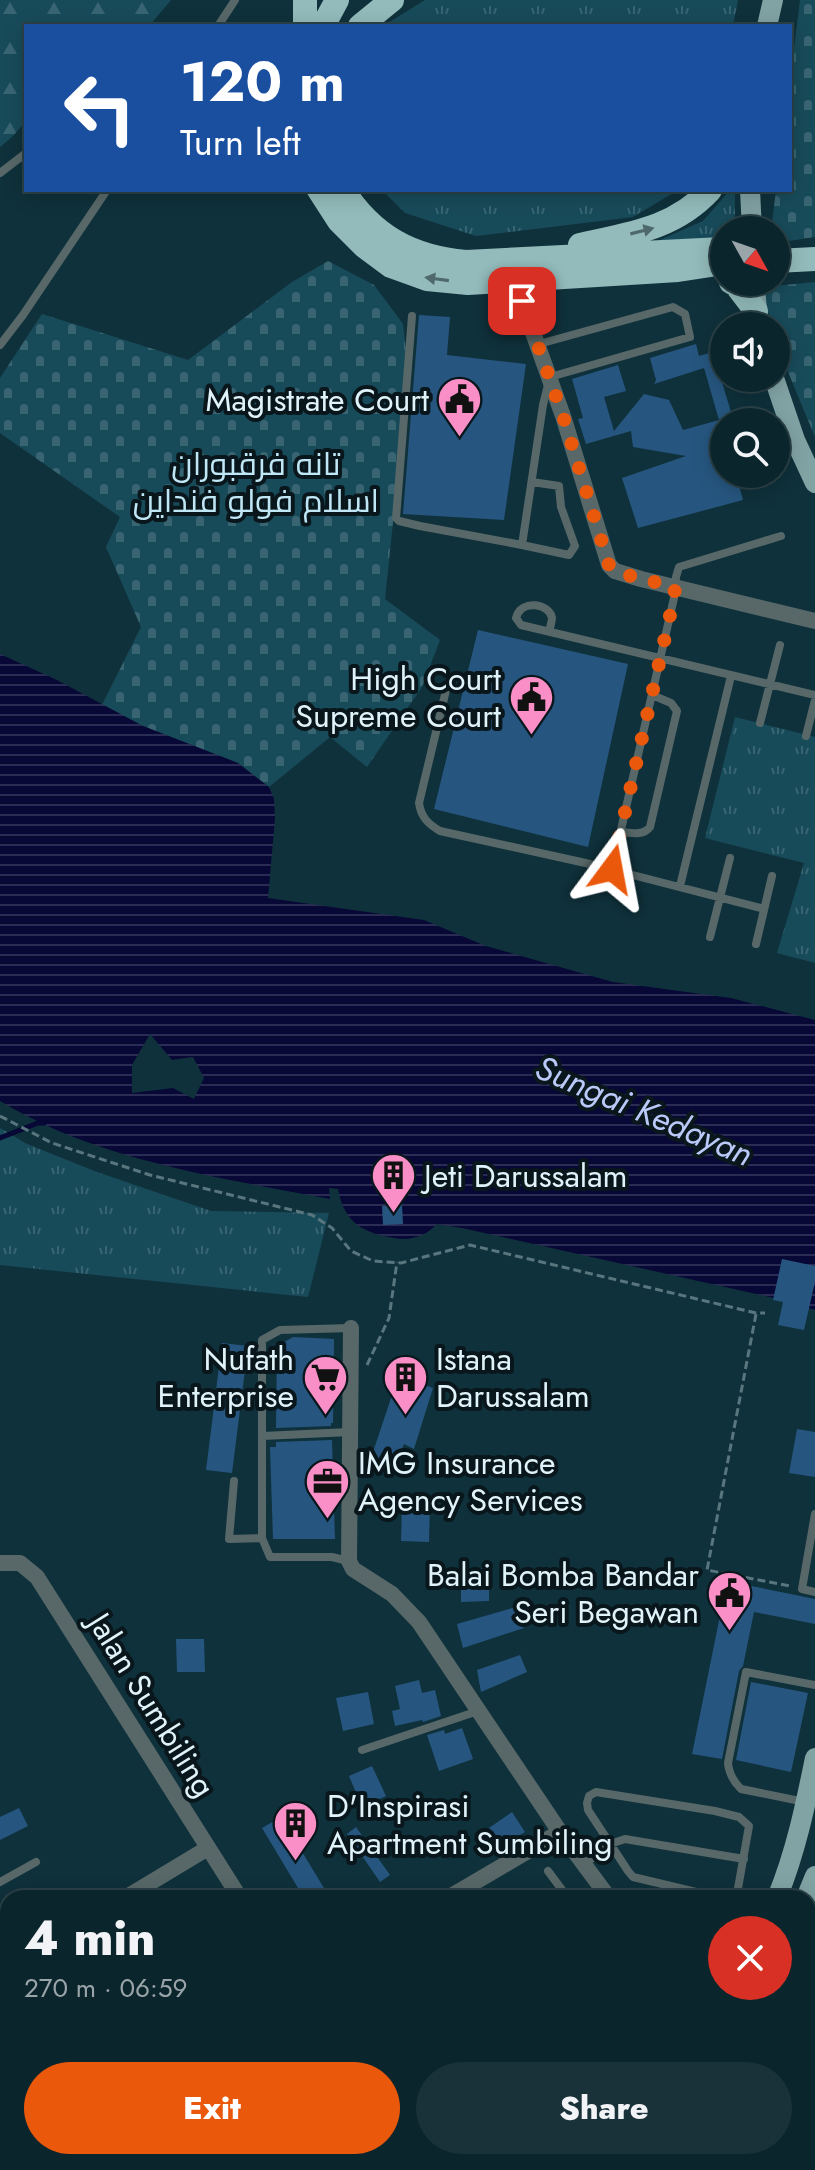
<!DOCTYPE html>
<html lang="en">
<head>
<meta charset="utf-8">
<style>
  :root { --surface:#0b252c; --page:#193138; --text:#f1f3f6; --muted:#9aa5a9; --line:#2b4248; --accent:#ea580c }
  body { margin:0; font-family:Jost,Cairo,sans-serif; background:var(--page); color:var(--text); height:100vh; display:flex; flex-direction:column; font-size:30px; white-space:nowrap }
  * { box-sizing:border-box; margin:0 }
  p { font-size:26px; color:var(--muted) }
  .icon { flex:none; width:44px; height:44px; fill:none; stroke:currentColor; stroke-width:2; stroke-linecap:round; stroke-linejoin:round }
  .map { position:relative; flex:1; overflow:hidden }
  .sheet { position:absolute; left:0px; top:1890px; width:816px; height:280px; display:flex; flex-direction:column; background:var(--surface); border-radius:24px 24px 0 0; box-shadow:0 4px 20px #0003,0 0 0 2px var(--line) }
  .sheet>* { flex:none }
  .guide { position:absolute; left:24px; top:24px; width:768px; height:168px; border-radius:0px; box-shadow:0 4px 20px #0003,0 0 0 2px var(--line); background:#1a4fa0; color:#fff; overflow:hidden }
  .needle { width:52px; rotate:130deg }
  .fabs { position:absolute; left:710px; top:216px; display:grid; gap:16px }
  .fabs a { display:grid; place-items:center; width:80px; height:80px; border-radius:50%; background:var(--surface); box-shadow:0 4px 20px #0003,0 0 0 2px var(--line); font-size:40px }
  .pin { position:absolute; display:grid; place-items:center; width:68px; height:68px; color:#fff; margin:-34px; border-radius:16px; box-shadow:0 4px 12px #0006 }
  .me { position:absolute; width:88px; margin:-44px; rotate:13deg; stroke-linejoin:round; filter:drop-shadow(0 0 6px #0008) }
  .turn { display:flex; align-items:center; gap:28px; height:168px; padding:0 24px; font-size:36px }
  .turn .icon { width:104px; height:104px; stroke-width:2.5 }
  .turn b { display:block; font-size:56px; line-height:68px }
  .round { display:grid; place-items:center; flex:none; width:84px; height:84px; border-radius:42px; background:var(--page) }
  .summary { display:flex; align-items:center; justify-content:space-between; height:136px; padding:0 24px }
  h1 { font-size:48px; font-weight:800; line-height:60px }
  .action { display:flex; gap:16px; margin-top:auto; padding:16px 24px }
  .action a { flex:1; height:92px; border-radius:48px; background:var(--accent); color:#fff; font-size:32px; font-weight:800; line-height:92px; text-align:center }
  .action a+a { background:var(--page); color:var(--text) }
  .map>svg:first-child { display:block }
  .grass { fill:url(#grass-tufts) }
  .forest { fill:url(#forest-firs) }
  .cemetery { fill:url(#cemetery-stones) }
  .water { fill:url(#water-rules); fill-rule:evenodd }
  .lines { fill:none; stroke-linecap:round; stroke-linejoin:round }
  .stream { stroke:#070835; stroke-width:5 }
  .building { fill:#26567f }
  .path { stroke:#59767f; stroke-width:3; stroke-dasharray:8 4; stroke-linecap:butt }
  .lane { stroke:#586868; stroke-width:8 }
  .street { stroke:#586868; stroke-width:16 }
  .primary { stroke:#82a3a4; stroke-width:20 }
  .highway { stroke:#93bbbb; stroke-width:24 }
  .oneway { fill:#4e686b }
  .route { stroke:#ea580c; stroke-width:14; stroke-dasharray:0 25.2 }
  .labels { text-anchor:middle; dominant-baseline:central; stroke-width:8; stroke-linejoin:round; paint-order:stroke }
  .poi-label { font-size:32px; fill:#e1f3fa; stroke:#09161b; text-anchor:end }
  .park-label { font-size:32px; fill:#bfe7f5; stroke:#09161b }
  .street-label { font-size:32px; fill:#e1f3fa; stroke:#09161b }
  .water-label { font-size:34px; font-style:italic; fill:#bbc9f9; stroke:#09161b }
</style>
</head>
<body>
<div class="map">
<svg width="815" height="2170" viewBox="0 0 815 2170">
  <defs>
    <pattern id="grass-tufts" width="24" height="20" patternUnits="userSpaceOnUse" patternTransform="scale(2)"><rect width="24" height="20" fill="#184b5a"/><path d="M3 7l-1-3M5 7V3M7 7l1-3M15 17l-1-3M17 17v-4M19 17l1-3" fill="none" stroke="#396573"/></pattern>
    <pattern id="forest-firs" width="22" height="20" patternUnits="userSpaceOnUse" patternTransform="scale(2)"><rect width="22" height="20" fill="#184b5a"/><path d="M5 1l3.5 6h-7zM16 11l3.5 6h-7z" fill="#396573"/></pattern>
    <pattern id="cemetery-stones" width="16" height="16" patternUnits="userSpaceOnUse" patternTransform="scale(2)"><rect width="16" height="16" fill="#184b5a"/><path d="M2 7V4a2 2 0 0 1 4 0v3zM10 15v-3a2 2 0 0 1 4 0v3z" fill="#396573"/></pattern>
    <pattern id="water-rules" width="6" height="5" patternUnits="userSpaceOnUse" patternTransform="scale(2)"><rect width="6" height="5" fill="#070835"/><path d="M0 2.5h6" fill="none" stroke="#2b2c53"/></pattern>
  </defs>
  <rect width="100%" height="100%" fill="#0f313b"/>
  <path class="grass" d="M425,0h313l-5,26h-350z
    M382,190h296l-45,27 -157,19 -71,-23z
    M730,190h5v40h-11v16l-87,4 66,-29z
    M735,717l80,20v226l-38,-10 27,-90 -99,-25z
    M0,1128l27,16 70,28 114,39 118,2 -21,84 -308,-32z"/>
  <path class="forest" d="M0,0h171l-22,26h-123v95l-13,15 -13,11z"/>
  <path class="cemetery" d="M800,0h15v237l-39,6v-13h-5l5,-40h14v-109z
    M328,261l46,24 29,39 4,36 -5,76 -17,163 55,41 -18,47 -55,80 -37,-30 -61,50 -31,-24 -95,-37 -41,-21 39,-78 -35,-80 14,-30 -120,-84v-55l42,-64 146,46 104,-78z
    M815,282v155l-39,-94v-17h-5l-8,-39z"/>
  <path class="water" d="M0,654l55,25 88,47 95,37 31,24 5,12 1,19 -7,80 156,22 62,26 127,36 118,16 84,22v290l-41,-12 -312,-70 -25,-4c-4,4 -10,9 -15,11 -14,6 -25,4 -38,1 -27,-6 -41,-19 -46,-47l-9,-1 1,11c-109,-21 -234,-39 -330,-98zM150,1034l22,26 21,-3 11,21 -10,21 -21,-11 -41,5v-28z"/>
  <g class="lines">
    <path class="stream" d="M0,1138l38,-15h6"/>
  </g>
  <path class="building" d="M419,315l31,2 -3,38 79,9 -22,156 -101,-6z
    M696,344l3,12 14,-4 21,70h-10v52h12l7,26 -105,28 -16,-50 64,-22 -53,-9 -2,-16 -45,13 -8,-25 5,-1 -11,-39 46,-14 8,26 -22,6 10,34 30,-37 25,6 14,30 36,-10 -15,-52 -50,16 2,-4 -6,-22z
    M478,630l150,34 -40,183 -154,-38z
    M402,1205l1,19 -20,1 -1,-19z
    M782,1259l33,7v16l-11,48 -26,-5 5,-23 -10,-2z
    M293,1337l41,2 -1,84h-2v3l-55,2 1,-82z
    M222,1343l26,3 -16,127 -26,-3z
    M401,1377l32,11 -19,61 -10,-5 -12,32 -24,-9 27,-81z
    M797,1429l18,3v45l-26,-4z
    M332,1440l3,99h-62l-3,-92h6v-5z
    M402,1502l28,1 -1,39 -28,-1z
    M489,1568v33l-28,1v-33z
    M727,1581l88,18v25l-61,-12 -11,54 -4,5 -17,88 -30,-5z
    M516,1607l8,21 -61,20 -6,-24z
    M176,1639h28l1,33h-28z
    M520,1655l7,17 -46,20 -4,-22z
    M419,1680l3,13 13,-3 6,26 -18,6 -1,-2 -27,6 -3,-15 8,-2 -5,-23z
    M751,1682l57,11 -17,79 -55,-12z
    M368,1692l6,32 -31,7 -7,-33z
    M462,1728l11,31 -34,12 -12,-36 17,-5 1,4z
    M372,1766l14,30 -24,11 -13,-31z
    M19,1808l9,18 -28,14v-23z
    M512,1812l13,20 -24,15 -12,-19z
    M281,1817l49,81h-26l-42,-70z
    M356,1827l34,48 -10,7 -33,-48z"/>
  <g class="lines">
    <path class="path" d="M0,1116l52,27 98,32 162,40 20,13 19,23 22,10 28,2 69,-18 286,68h9
      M756,1314l-49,256 83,16
      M367,1365l22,-47 8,-56"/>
    <path class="lane" d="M218,26l17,-26
      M0,173l26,-20
      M412,316l-16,202 3,3 21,5 102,19
      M0,345l23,-30 84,-125
      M532,482l27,4 2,21 14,39 -6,9 -47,-10 21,-140 7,-28 140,-40 -5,-23 -12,-7 -134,37
      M549,631c1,-2 3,-11 3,-13 -2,-14 -31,-20 -36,0l5,7 294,70
      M447,686l-28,117c2,14 9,21 21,28l150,33 174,45
      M760,723l20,-78
      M806,736l9,-36
      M621,832c11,1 22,4 29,-5l27,-116 -6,-8 -19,-8
      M612,869l62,-271 2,-21 3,-10 102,-31
      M680,886l51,-210
      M710,937l20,-79
      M756,944l16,-68
      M262,1436l88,-4
      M234,1481l-5,58 33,-1
      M815,1514l-13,75 13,3
      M348,1561l-16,-4h-62l-8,-19v-198l18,-10 71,-2
      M362,1750l116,-39
      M805,1802l-64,-13c-8,-8 -12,-15 -13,-26l18,-91 69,13
      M585,1864l25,-20 15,-5 119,20
      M548,1871l20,27
      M0,1882l36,-20
      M721,1898l-88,-21 -5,-6 -40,-61 -1,-7 2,-7 7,-4 119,19 24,6 10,9 -12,68 -8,4
      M808,1952l7,4
      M808,2061l7,4
      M808,2126l7,3
      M262,2162l4,8
      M648,2162l8,8
      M784,2162l7,8"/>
    <path class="street" d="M514,280l49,136 46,149 6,6 26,8 174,42
      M351,1328l-2,233 4,8 39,25 27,28 141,210 49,66
      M0,1563h20l17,14 203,321
      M125,1898l83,-50
      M448,1898l112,-66
      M0,1975l8,-5
      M402,2162l5,8"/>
    <path class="primary" d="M767,26l6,-26
      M750,190l2,40
      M754,282l5,44
      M774,378l21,62 20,43
      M777,1898c19,-47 28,-91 38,-140
      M806,1898l9,-22
      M577,2170l7,-8
      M604,2170l6,-8"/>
    <path class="highway" d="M305,0v26
      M323,26l14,-26
      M360,26l32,-26
      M319,190l20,31 25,25 27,20 36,13 41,4 210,-13 46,-7
      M343,190c30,46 68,67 123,72l256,-13
      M580,245c49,-11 94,-16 130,-55
      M776,261l39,-2
      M731,282l5,3 20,26"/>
  </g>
  <defs><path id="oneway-solid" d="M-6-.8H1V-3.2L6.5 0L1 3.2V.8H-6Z" transform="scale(2)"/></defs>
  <g class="oneway">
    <use href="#oneway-solid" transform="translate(642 231) rotate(-14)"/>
    <use href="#oneway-solid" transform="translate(437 279) rotate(-172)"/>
  </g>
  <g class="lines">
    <path class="route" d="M522,301l41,115 46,149 6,6 8,3 52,13 -1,11 -62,271"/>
  </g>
  <defs>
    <symbol id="civic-pin" viewBox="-11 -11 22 30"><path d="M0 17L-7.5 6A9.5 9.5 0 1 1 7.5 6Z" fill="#fa8fc7" stroke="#09161b"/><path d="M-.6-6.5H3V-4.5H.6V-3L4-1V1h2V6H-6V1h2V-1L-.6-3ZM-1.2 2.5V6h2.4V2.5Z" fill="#111"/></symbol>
    <symbol id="building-pin" viewBox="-11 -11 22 30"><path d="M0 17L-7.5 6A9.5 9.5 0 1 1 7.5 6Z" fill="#fa8fc7" stroke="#09161b"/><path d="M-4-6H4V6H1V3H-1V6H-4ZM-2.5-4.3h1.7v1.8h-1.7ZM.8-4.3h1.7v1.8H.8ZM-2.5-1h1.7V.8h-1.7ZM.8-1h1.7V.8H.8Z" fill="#111"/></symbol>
    <symbol id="supermarket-pin" viewBox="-11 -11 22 30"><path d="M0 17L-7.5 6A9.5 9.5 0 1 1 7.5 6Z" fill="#fa8fc7" stroke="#09161b"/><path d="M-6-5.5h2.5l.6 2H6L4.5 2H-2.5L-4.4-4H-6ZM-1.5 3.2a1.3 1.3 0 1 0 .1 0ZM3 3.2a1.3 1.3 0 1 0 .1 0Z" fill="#111"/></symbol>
    <symbol id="office-pin" viewBox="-11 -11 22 30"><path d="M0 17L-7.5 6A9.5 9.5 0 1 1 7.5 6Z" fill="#fa8fc7" stroke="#09161b"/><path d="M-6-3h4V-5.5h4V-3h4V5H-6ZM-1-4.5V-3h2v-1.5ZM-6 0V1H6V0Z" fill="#111"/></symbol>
  </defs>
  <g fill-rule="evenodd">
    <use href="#civic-pin" x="434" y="374" width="51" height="69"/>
    <use href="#civic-pin" x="506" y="672" width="51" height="69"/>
    <use href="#building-pin" x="368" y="1150" width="51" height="69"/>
    <use href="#supermarket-pin" x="300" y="1352" width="51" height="69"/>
    <use href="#building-pin" x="380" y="1352" width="51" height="69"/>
    <use href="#office-pin" x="302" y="1456" width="51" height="69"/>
    <use href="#civic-pin" x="704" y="1568" width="51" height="69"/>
    <use href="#building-pin" x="270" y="1798" width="51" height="69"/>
  </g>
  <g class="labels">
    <g class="poi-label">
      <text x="429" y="400">Magistrate Court</text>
      <text x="501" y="679">High Court<tspan x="501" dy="37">Supreme Court</tspan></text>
      <text x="424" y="1176" text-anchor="start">Jeti Darussalam</text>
      <text x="294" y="1359">Nufath<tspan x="294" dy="37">Enterprise</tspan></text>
      <text x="436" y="1359" text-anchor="start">Istana<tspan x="436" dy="37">Darussalam</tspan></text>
      <text x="358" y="1463" text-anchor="start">IMG Insurance<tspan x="358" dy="37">Agency Services</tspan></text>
      <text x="699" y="1575">Balai Bomba Bandar<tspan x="699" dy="37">Seri Begawan</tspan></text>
      <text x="327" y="1806" text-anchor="start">D'Inspirasi<tspan x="327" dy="37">Apartment Sumbiling</tspan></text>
    </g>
    <g class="park-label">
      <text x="256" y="464">تانه فرقبوران<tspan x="256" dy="37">اسلام فولو فنداين</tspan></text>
    </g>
    <g class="street-label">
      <text transform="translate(152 1705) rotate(58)">Jalan Sumbiling</text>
    </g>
    <g class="water-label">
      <text transform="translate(644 1111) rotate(23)">Sungai Kedayan</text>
    </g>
  </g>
</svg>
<div class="fabs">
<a><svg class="needle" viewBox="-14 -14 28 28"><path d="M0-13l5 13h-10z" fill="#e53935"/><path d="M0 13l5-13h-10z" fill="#9aa5a9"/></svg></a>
<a><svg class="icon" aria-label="sound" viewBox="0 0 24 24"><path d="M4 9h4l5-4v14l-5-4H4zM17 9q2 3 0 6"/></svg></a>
<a><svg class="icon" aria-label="search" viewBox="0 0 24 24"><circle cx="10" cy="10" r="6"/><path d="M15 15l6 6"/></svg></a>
</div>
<div class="pin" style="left:522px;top:301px;background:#d93025"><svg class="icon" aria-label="arrive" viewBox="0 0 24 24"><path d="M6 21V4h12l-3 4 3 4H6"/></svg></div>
<svg class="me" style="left:612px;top:869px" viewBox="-20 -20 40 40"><path d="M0-17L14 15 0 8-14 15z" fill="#ea580c" stroke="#fff" stroke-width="4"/></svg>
<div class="guide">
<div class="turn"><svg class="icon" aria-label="left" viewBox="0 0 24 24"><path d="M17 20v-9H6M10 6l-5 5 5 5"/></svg><div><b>120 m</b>Turn left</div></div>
</div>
<section class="sheet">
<div class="summary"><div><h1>4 min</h1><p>270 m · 06:59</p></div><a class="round" style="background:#d93025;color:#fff"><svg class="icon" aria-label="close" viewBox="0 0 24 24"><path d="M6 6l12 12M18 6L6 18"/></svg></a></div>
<div class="action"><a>Exit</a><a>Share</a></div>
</section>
</div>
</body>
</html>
